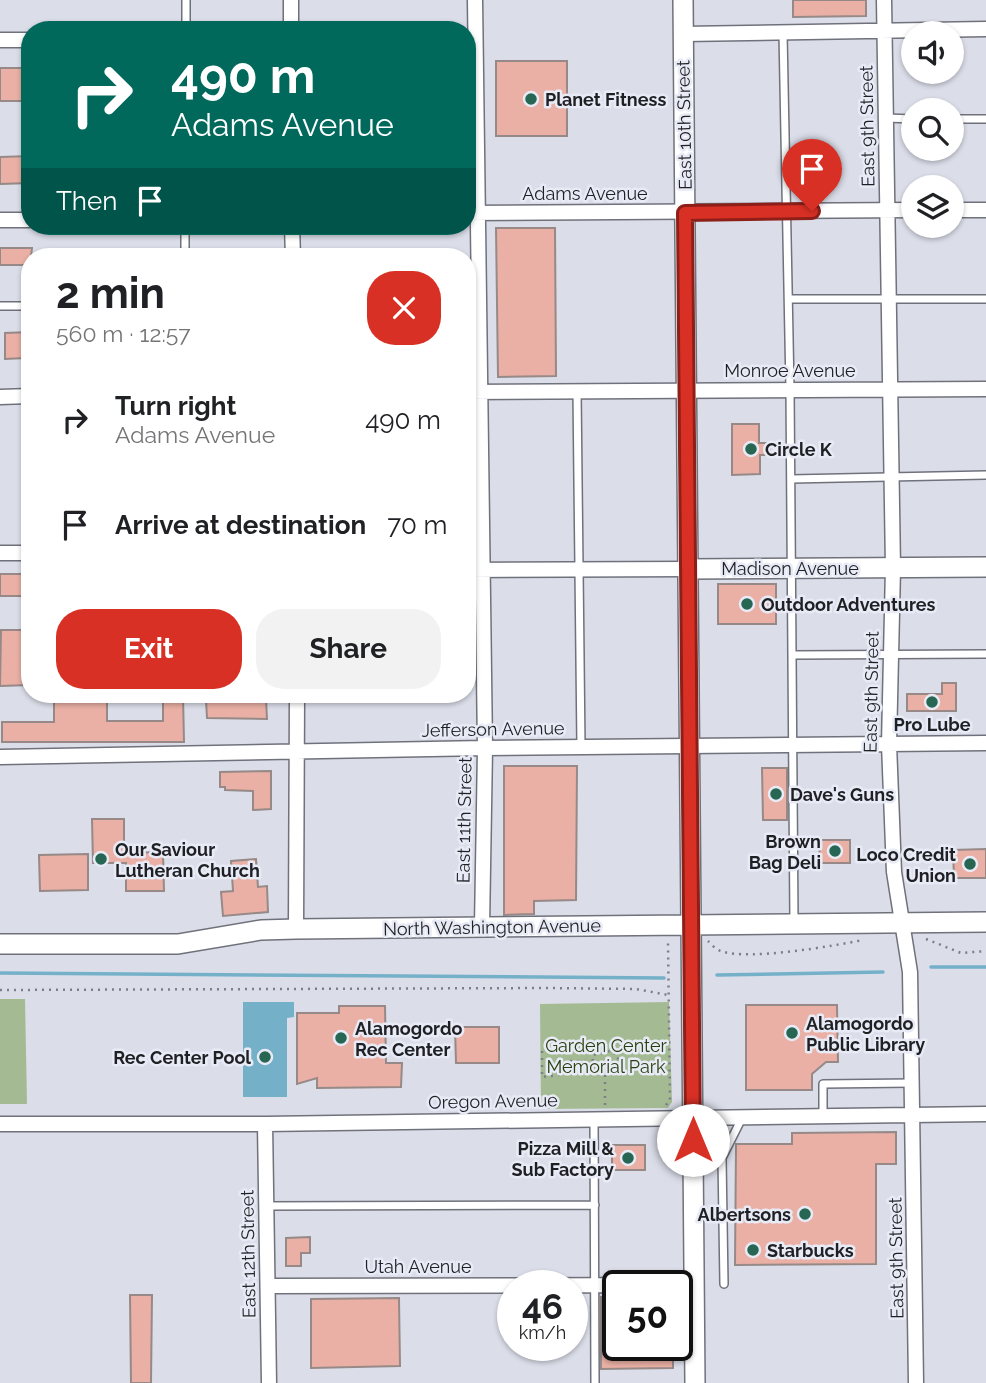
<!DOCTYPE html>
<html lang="en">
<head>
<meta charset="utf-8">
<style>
  :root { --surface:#fff; --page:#f2f2f2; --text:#202124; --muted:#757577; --accent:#d93025 }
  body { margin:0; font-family:Raleway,sans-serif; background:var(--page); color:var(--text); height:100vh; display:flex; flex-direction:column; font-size:26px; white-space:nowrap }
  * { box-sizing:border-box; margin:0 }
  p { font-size:23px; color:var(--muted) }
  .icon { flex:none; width:38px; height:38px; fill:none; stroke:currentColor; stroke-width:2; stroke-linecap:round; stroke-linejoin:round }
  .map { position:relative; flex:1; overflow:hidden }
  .panel { position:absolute; left:21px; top:248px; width:455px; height:455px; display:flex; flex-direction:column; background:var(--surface); border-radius:28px; box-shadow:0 2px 5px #0004 }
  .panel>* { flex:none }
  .hud { position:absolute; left:21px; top:21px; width:455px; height:214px; border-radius:28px; box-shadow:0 2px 5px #0004; background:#00695c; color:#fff; overflow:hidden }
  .controls { position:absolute; left:901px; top:21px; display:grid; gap:14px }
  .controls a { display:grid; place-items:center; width:63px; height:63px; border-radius:50%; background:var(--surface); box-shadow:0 2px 5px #0004; font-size:35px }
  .speed { position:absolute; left:497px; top:1270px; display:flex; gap:14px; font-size:35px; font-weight:700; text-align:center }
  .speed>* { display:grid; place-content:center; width:91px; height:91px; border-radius:50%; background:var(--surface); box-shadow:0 2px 5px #0004; line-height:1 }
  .speed small { font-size:18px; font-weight:400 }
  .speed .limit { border:4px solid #111; border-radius:10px; background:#fff; color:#111 }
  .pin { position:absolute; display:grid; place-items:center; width:60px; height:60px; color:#fff; margin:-72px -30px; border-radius:50% 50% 50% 0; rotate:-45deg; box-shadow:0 0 7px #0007 }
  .pin .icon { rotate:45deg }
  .me { position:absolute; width:77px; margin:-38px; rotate:0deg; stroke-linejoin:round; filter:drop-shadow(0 0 5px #0008) }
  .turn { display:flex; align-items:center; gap:24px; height:147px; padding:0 35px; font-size:32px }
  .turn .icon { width:91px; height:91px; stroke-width:2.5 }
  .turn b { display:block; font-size:49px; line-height:60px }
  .then { display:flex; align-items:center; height:66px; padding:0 35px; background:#0003; gap:14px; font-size:26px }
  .round { display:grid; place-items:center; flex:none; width:74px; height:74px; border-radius:28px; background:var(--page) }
  .head { display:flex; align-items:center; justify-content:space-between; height:119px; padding:0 35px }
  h1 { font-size:42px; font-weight:700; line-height:52px }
  .primary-button { display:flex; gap:14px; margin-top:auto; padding:14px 35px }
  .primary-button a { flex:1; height:80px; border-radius:28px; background:var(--accent); color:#fff; font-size:28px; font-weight:700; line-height:80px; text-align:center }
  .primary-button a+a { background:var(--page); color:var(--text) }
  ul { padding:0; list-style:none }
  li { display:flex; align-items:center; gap:21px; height:105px; padding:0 35px }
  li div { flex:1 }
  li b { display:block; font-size:26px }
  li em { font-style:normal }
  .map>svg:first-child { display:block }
  .green { fill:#a4ba93 }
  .water { fill:#75b0c9 }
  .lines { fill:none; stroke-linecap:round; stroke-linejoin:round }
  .stream { stroke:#75b0c9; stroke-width:3.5 }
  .building { fill:#eab0a5; stroke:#968987; stroke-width:2 }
  .lane-casing { stroke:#6f717b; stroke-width:10 }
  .street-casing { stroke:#6f717b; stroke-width:17 }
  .secondary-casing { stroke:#6f717b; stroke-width:22 }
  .path { stroke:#7d7f87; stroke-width:2.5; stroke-dasharray:2 5; stroke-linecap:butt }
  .lane { stroke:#fff; stroke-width:7 }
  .street { stroke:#fff; stroke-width:14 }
  .secondary { stroke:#fff; stroke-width:19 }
  .route-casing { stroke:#8d1f18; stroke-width:18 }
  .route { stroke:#d93025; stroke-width:12 }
  .poi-dot { fill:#266653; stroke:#e8ebf6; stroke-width:2.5 }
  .labels { text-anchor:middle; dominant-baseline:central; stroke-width:5; stroke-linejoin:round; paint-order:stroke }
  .poi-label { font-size:18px; font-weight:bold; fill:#1f2024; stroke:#e8ebf6; text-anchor:start }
  .street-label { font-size:18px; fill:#1f2024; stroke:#e8ebf6 }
  .park-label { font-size:18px; fill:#29400e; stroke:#e8ebf6 }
</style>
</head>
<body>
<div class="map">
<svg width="986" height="1383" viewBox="0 0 986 1383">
  <rect width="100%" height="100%" fill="#dbdee9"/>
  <path class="green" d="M0,999h25l2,105h-27z
    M669,1002l3,100 -4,6 -127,1 -1,-105z"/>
  <path class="water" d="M243,1002h51v15l-7,1v79h-44z"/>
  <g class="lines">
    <path class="stream" d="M931,967h55
      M0,973l664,5
      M717,975l166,-3"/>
  </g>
  <path class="building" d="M793,0h73v16l-73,1z
    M496,61h71v75h-71z
    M0,68h29v33h-29z
    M30,156v27l-30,1v-27z
    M496,228h59l1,148 -58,1z
    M0,248h32l-2,17h-30z
    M30,332l-4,26 -21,1v-26z
    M732,424h27v19h11v12h-10v19l-28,1z
    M0,574h30v22h-30z
    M718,584h58v40h-58z
    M1,630h29v55l-30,1z
    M942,683h14v28h-49v-17h35z
    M54,695l53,3v23h56v-26h20l1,47h-182v-20h52z
    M266,699l1,20 -60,-1 -1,-18z
    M504,766h73l-1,134 -42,1v13l-30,1z
    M762,768h25v52h-24z
    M271,771v38l-18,1v-19l-28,-1v-3h-5v-15z
    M92,819h32v34l39,-1 1,39h-38v-28h-33z
    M819,840h31v23h-30z
    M986,849v29h-32l-1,-28z
    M88,854v36l-48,1 -1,-36z
    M256,859l2,28 9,-1 1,26 -45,4 -2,-24 12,-1 -2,-30z
    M746,1005h91l1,57h-12l-14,12v16h-66z
    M339,1006h46l1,57h16l-1,24 -84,1v-10l-20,6v-71h42z
    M455,1027h44v36h-43z
    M896,1132v32h-20v100l-141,1 1,-121h56v-11z
    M612,1145h33v25h-33z
    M310,1237v16h-9v13h-15v-28z
    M130,1295h22l-1,88h-20z
    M601,1297h13l4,49h55v22l-72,1z
    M399,1298l1,68 -89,2v-69z"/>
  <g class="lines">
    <defs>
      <path id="lane" d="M186,0v30
        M783,33l7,356 4,534
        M886,118l28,1
        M952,119h34
        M185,226v31
        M789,299h197
        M0,306h30
        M577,391l4,356
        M791,479l195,-4
        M793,655l193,-1
        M823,1115v-31l89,-1
        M594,1118l1,265
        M267,1206l328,-1
        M724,1284l-2,-126 21,-42"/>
      <path id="street" d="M291,0v30
        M475,0l10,748 -3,179
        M884,0l9,568 -4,176 5,128 16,100 6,411
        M683,34l303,-5
        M0,40h30
        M952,210h34
        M467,213l447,-3
        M0,220h30
        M292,226l1,31
        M467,392l519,-3
        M0,397l30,-1
        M0,553h30
        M467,570l221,-1
        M0,757l485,-9 501,-5
        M296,929l1,-234
        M0,1124h265l721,-10
        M265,1124l4,259
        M268,1286l427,-1"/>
      <path id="secondary" d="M683,0l12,1383
        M688,569l298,-2
        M0,944h178l83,-14 35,-1 690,-7"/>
    </defs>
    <use href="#lane" class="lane-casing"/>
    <use href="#street" class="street-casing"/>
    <use href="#secondary" class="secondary-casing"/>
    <path class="path" d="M926,939l35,14 25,-2
      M708,941c3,3 8,9 13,10 26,10 112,-5 142,-11
      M0,990l549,-2 87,1 32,6
      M542,1051v26l17,-2 7,-14h27
      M605,1071l13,-4v-12l-8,-4 -17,4v16h12v35
      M666,1105l4,-5 -2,-158"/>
    <use href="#lane" class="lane"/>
    <use href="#street" class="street"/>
    <use href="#secondary" class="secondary"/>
  </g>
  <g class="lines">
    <defs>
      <path id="route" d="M693,1140l-8,-927 127,-2"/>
    </defs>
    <use href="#route" class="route-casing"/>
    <use href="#route" class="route"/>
  </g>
  <g class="poi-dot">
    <circle cx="531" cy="99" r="7"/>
    <circle cx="751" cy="449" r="7"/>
    <circle cx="747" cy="604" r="7"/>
    <circle cx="932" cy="702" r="7"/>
    <circle cx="776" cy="794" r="7"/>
    <circle cx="835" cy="851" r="7"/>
    <circle cx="101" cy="859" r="7"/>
    <circle cx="970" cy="864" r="7"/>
    <circle cx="792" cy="1033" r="7"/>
    <circle cx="341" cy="1038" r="7"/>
    <circle cx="265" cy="1057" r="7"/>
    <circle cx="628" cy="1158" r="7"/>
    <circle cx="805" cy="1214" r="7"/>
    <circle cx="753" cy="1250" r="7"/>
  </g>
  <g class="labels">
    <g class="poi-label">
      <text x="545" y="99">Planet Fitness</text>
      <text x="765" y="449">Circle K</text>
      <text x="761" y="604">Outdoor Adventures</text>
      <text x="932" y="724" text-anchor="middle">Pro Lube</text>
      <text x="790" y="794">Dave's Guns</text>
      <text x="821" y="841" text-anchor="end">Brown<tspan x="821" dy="21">Bag Deli</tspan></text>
      <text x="115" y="849">Our Saviour<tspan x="115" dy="21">Lutheran Church</tspan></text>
      <text x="956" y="854" text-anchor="end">Loco Credit<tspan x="956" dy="21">Union</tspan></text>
      <text x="806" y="1023">Alamogordo<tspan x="806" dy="21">Public Library</tspan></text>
      <text x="355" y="1028">Alamogordo<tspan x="355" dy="21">Rec Center</tspan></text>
      <text x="251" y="1057" text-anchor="end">Rec Center Pool</text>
      <text x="614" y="1148" text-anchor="end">Pizza Mill &amp;<tspan x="614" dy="21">Sub Factory</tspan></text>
      <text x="791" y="1214" text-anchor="end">Albertsons</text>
      <text x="767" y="1250">Starbucks</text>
    </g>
    <g class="street-label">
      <text transform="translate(684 125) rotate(-91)">East 10th Street</text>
      <text transform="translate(867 126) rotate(-91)">East 9th Street</text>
      <text x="585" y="193">Adams Avenue</text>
      <text x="790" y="370">Monroe Avenue</text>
      <text x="790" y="568">Madison Avenue</text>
      <text transform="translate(871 692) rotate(-89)">East 9th Street</text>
      <text transform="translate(493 729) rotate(-1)">Jefferson Avenue</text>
      <text transform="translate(464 820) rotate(-89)">East 11th Street</text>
      <text transform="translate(492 927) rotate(-1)">North Washington Avenue</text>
      <text transform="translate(493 1101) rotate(-1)">Oregon Avenue</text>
      <text transform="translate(248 1254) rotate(-91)">East 12th Street</text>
      <text transform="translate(896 1258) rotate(-91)">East 9th Street</text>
      <text x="418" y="1266">Utah Avenue</text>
    </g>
    <g class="park-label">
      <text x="606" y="1045">Garden Center<tspan x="606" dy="21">Memorial Park</tspan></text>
    </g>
  </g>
</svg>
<div class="controls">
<a><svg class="icon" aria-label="sound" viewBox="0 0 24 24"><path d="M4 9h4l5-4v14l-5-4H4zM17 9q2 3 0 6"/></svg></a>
<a><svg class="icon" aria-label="search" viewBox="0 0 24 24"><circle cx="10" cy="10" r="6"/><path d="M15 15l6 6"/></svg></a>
<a><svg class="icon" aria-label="layers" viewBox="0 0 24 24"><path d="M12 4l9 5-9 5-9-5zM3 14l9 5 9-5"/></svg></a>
</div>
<div class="speed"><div>46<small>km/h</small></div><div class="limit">50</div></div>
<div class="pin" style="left:812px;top:211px;background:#d93025"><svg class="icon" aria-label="arrive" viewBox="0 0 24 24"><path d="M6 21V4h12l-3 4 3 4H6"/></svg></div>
<svg class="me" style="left:693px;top:1140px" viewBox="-20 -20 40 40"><circle r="19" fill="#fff"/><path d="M0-13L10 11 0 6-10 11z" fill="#d93025"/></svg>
<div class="hud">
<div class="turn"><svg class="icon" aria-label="right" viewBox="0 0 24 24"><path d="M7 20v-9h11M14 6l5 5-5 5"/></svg><div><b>490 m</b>Adams Avenue</div></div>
<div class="then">Then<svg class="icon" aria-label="arrive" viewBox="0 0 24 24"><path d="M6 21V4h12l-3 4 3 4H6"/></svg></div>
</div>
<section class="panel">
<div class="head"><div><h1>2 min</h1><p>560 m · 12:57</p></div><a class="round" style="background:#d93025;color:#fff"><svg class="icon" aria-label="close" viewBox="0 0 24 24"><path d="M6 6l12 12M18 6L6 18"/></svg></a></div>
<ul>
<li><svg class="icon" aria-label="right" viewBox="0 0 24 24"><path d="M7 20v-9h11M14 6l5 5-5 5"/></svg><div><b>Turn right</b><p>Adams Avenue</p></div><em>490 m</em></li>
<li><svg class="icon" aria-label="arrive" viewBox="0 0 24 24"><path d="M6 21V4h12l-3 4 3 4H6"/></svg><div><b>Arrive at destination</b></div><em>70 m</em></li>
</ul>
<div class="primary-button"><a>Exit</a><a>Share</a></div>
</section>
</div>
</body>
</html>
